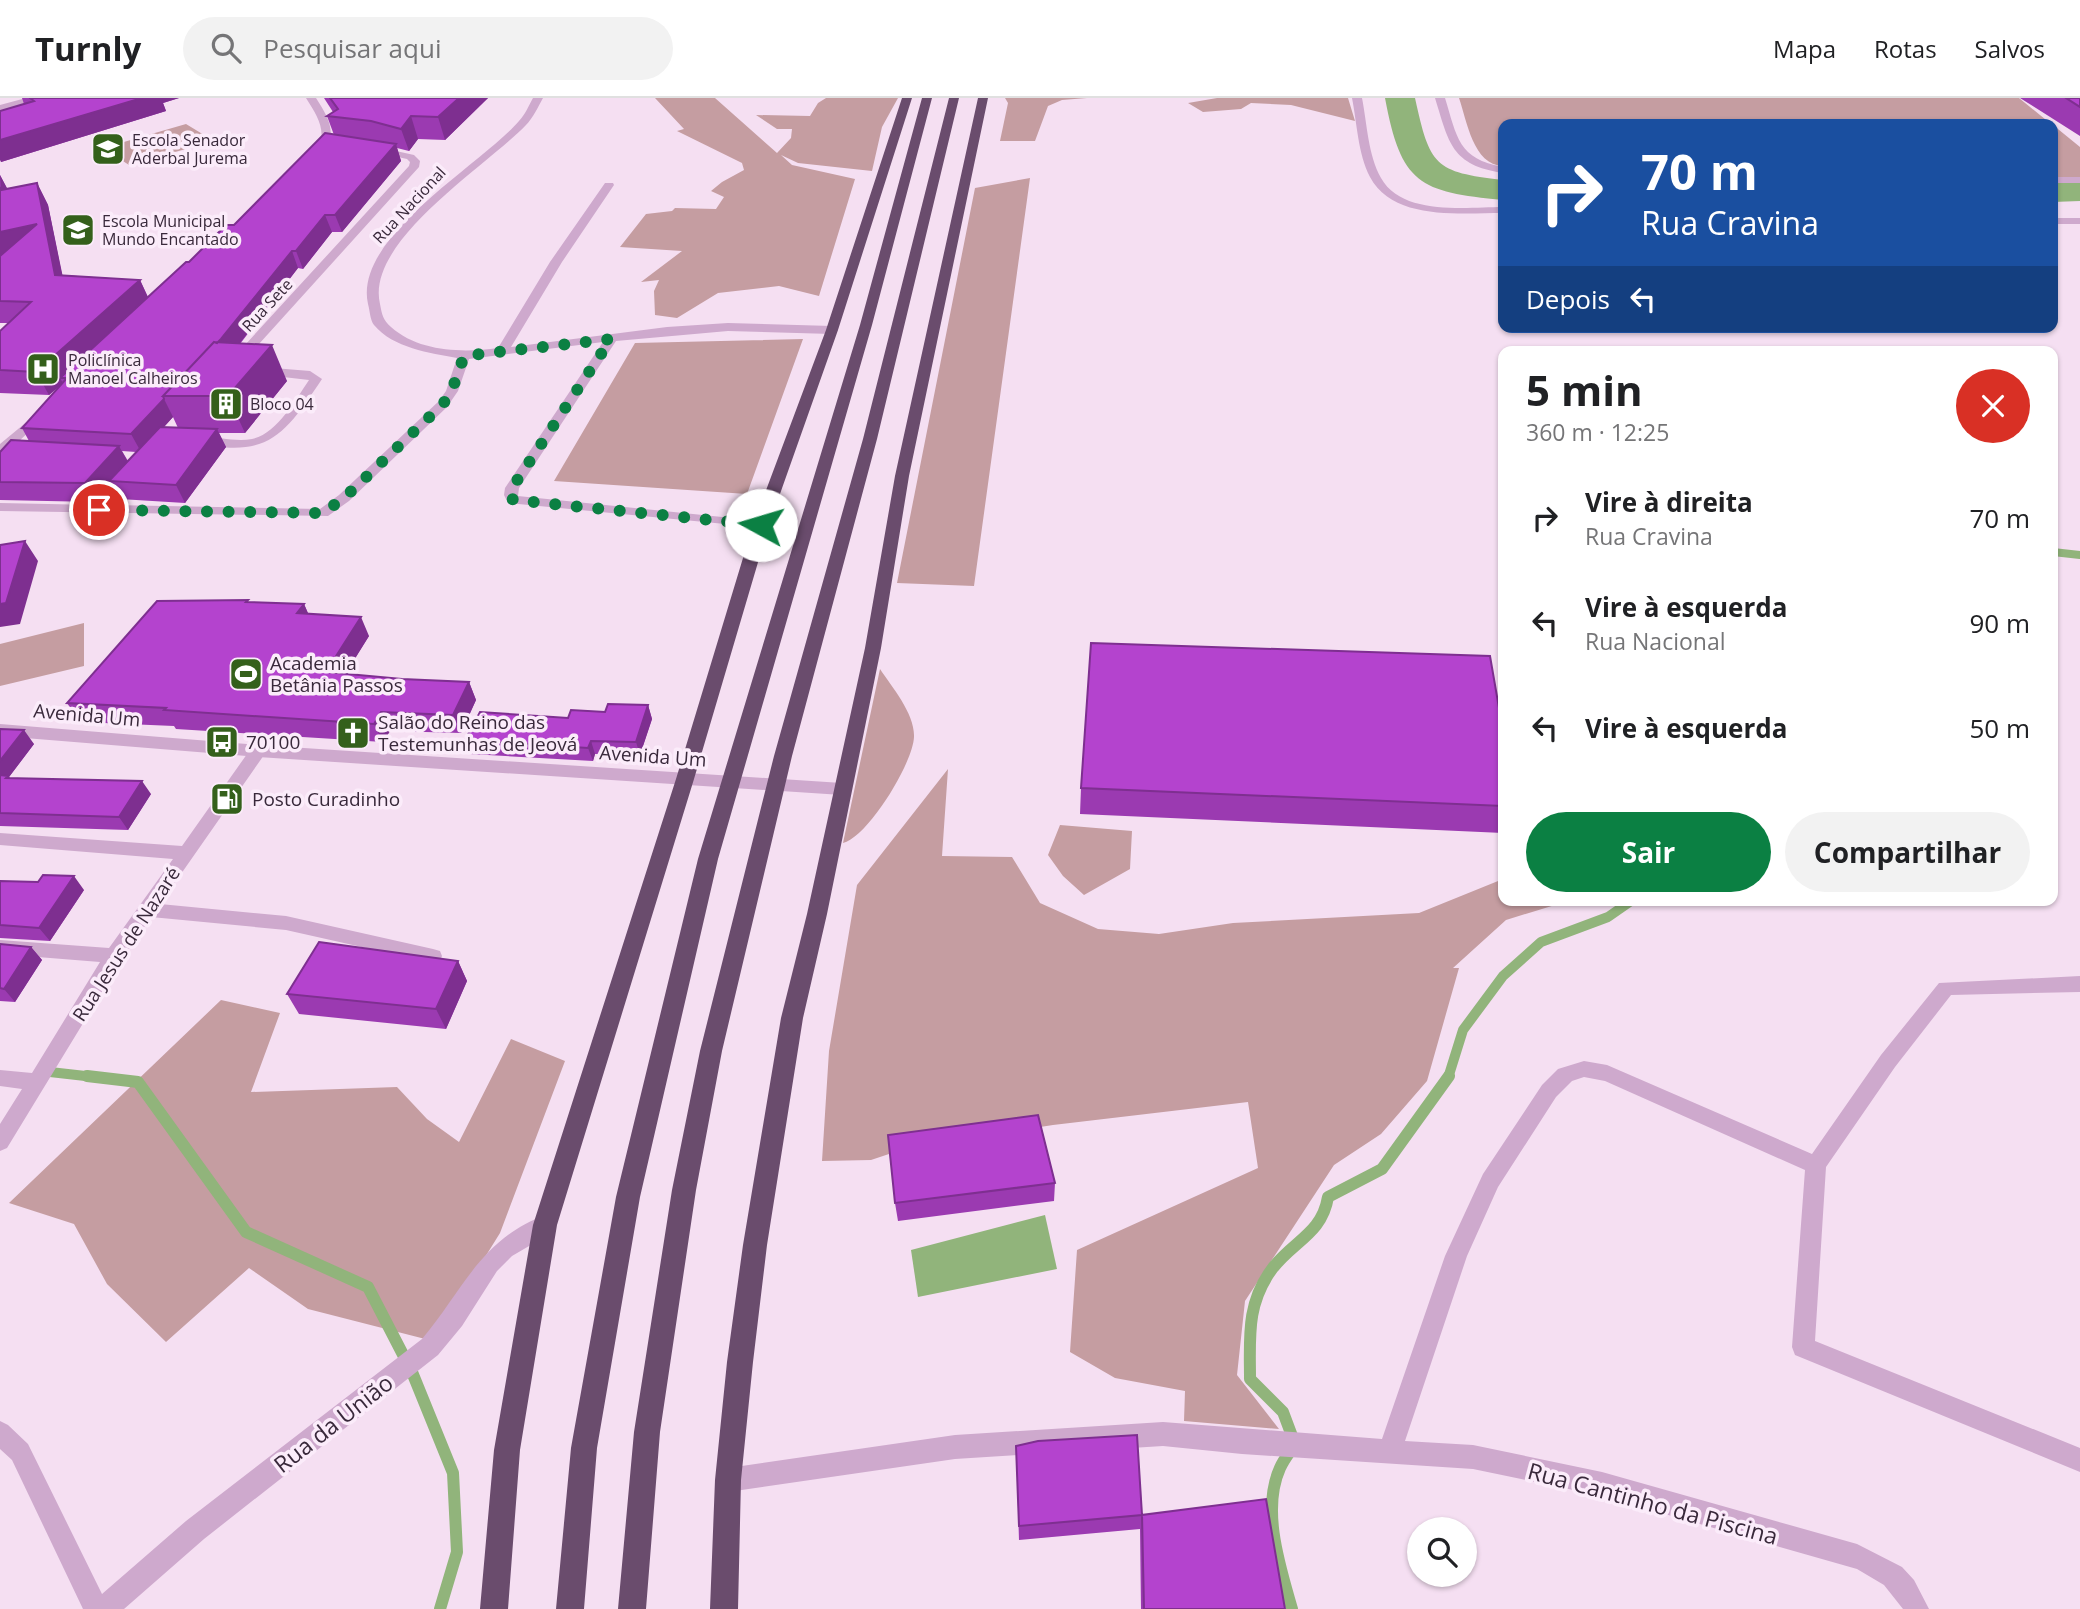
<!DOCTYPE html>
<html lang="pt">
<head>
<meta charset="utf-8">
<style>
  :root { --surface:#fff; --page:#f2f2f2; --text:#202124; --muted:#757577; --line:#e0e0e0; --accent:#0b8043 }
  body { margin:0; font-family:"Open Sans",sans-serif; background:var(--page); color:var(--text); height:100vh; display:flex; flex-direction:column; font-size:26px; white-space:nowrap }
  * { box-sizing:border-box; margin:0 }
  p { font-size:23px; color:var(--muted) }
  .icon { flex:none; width:38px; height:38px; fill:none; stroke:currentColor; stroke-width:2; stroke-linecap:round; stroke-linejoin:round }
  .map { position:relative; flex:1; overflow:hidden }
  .side { position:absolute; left:1498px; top:248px; width:560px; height:560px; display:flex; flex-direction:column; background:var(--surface); border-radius:14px; box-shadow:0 2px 5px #0004 }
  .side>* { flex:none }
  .hud { position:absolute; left:1498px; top:21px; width:560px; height:214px; border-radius:14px; box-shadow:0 2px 5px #0004; background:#1a4fa0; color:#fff; overflow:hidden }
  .controls { position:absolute; left:1407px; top:1419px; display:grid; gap:14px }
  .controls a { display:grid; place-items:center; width:70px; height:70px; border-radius:50%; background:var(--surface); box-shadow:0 2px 5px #0004; font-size:35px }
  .pin { position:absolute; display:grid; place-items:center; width:60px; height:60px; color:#fff; margin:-30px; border:4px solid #fff; border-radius:50%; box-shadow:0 2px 7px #0007 }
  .me { position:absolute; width:77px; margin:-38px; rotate:276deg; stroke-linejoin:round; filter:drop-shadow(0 0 5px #0008) }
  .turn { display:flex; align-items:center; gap:24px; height:147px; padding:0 28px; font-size:32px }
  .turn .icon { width:91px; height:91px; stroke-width:2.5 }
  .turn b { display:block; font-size:49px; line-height:60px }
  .then { display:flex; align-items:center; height:66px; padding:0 28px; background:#0003; gap:14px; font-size:26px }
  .round { display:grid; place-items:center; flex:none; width:74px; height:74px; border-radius:37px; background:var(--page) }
  .overview { display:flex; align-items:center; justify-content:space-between; height:119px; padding:0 28px }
  h1 { font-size:42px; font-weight:700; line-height:52px }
  .button { display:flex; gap:14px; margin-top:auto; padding:14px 28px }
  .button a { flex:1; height:80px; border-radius:42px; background:var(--accent); color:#fff; font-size:28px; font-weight:700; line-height:80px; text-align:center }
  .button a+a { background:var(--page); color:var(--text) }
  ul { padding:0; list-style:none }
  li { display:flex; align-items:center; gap:21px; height:105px; padding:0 28px }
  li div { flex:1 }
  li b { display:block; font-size:26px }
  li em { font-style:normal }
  header { display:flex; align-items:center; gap:42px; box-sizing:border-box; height:98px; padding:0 35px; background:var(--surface); border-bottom:2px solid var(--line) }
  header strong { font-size:33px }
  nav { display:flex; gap:38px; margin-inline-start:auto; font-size:24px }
  .search { width:490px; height:63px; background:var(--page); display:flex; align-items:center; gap:18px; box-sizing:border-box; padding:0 24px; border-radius:38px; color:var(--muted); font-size:26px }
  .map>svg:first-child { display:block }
  .green { fill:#c59da1 }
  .water { fill:#91b47b }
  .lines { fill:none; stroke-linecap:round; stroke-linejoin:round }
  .stream-far2 { stroke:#91b47b; stroke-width:8 }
  .stream-far1 { stroke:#91b47b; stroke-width:10 }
  .stream { stroke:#91b47b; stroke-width:12 }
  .river { fill:#91b47b; fill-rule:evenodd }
  .minor { fill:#cea9cd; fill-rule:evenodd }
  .tertiary { fill:#cea9cd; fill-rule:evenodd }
  .trunk { fill:#6a4c6d; fill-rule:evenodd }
  .wall { fill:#9b3ab1; fill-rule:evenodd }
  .shaded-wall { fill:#7e2f90 }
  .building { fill:#b443ce; stroke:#7e2f90; stroke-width:2 }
  .route { stroke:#0b8043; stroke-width:12; stroke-dasharray:0 21.6 }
  .labels { text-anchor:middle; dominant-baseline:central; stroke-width:7; stroke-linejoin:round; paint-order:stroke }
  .far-poi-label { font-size:16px; fill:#39293b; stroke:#fbecfa; text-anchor:start }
  .far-street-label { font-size:16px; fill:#39293b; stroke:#fbecfa }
  .poi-label { font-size:19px; fill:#39293b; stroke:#fbecfa; text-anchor:start }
  .street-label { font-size:19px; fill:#39293b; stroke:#fbecfa }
  .near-street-label { font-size:23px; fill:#39293b; stroke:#fbecfa }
</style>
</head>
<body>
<header>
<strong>Turnly</strong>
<div class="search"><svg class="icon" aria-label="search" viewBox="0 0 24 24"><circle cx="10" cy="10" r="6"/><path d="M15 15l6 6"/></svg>Pesquisar aqui</div>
<nav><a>Mapa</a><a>Rotas</a><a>Salvos</a></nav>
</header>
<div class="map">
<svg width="2080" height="1511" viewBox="0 0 2080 1511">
  <rect width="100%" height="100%" fill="#f5dff2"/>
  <path class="green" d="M655,0h60l62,55 14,-15 1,-9h-15l-21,-14 54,1 8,-13 8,-5h72l-16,29 -10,44 -74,-8 -17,-8 11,10 63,14 -36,117 -40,-10 -61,7 -41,25 -22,-3 -1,-24 5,-11 -18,2 41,-31 -62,-4 26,-33 26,-3 3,-3 41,1 8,-12 -13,-6 11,-9 22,-12 -2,-7 -65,-32 7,-2z
    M1005,0h82l-25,2 -14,6 -13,35h-35l8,-38z
    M1217,0h131l7,23 -64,-16 -40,-2 -10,6 -38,3 -15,-9z
    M1459,0h560l32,26h-548v42c-30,-1 -36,-45 -44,-68z
    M186,26l28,17 -85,24 -26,-17z
    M2053,27l27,22v30l-27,1z
    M1030,80l-56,408 -77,-3 78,-395z
    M1602,229h232l2,5 -234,-3z
    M803,241l-56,155 -193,-13 81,-138z
    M84,525v43l-84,20v-42z
    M880,571c12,18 35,45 34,68 -1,26 -46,100 -71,106z
    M948,671l-6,87 70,1 28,46 58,26 61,5 74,-11 186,-10 84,-34v22h65l-62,19 -53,48h6l-32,113 -46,53 -47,31 -89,136 -8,74 42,54 -95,-8 1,-30 -70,-13 -45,-26 7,-102 181,-82 -10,-66 -195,23 -143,22 -39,13 -49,1 7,-110 28,-166z
    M1060,727l72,6 -2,38 -46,26 -21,-19 -15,-21z
    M221,902l59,13 -29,79 146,-5 30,32 32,23 52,-103 54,22 -65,172 -67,108 -125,-32 -59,-41 -83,74 -59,-58 -33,-60 -65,-21z"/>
  <path class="water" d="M1045,1117l12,54 -139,28 -7,-47z"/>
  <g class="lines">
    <path class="stream-far2" d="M2053,454l27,3"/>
    <path class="stream-far1" d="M50,974l53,6
      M1448,980l15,-48 40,-54 38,-34 67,-25 23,-16"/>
    <path class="stream" d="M87,978l51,6 108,150 122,55 44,85 41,101 4,79 -17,57
      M1292,1511c-12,-42 -31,-99 -12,-141 4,-9 10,-16 15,-24l-12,-32 -33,-33c0,-41 -4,-75 22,-110 21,-28 50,-35 56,-72l54,-28 67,-93"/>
    <path class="river" d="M1385,0h30c15,68 19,74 88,82v20c-84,-8 -102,-16 -118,-102z
      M2080,83v20l-27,1v-20z"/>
    <path class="minor" d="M306,0h10c13,20 22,36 7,58l-8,-2c14,-21 3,-37 -9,-56z
      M533,0h10c-5,9 -10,20 -17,27 -39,41 -161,116 -146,179 2,11 3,16 11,23 28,25 72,26 107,21l52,-86 55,-79h8l1,2 -52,77 -51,85 156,-20 61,-4 104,3 6,4 -6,4 -104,-3 -112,10 -97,147 -1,8 243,25 7,4 -2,3 -258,-25 -4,-8 1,-7 98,-146 -134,17 -11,32 -11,16 -98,94 -21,15 -328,-5v-8l96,2 29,-31 5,-1 7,4 -26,28 209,4 19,-14 100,-94 7,-10 11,-33c-27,-5 -64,-10 -83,-33 -4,-5 -4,-14 -6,-21 -15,-67 113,-139 151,-183 6,-6 10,-16 14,-23z
      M1352,0h10c5,25 6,57 19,80 21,38 85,29 122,29v6c-42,0 -110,8 -133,-36 -12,-23 -13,-54 -18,-79z
      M1435,0h10c12,39 13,61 58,69v6c-52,-8 -54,-30 -68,-75z
      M378,49l36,8 6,6 -1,6 -178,197h-8v-6l176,-192 1,-4 -3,-3 -32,-7v-4z
      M2053,79h27v6h-27z
      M2053,120h27v6h-27z
      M261,269l49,4 12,8c-37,55 -53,80 -125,64v-6l5,-1c16,1 34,6 50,3 25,-5 44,-40 57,-59l-52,-6 -2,-3z
      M41,312l6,4 -2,3 -40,37 -5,1v-11z
      M258,647l6,2 2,4 -2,4 -104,149 126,12 147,33 7,2 2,5 -2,5 -7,2 -147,-33 -135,-13 -30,44 -114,187 -7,3v-27l22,-35 -22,-3v-16l32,3 68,-111 -100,-8v-14l109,8 64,-89 -173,-14v-12l182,13 70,-99z
      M2080,878v16l-129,3 -56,72 -69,100 -11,174 265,107v24l-285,-117 -3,-8 13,-177 -200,-89 -21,-4 -12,4 -16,16 -58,90 -31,69 -62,185 68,4 129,27 255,72 45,23 12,13 15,29h-26l-19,-24 -27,-16 -255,-73 -129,-27 -231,-15 -79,-8 -208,13 -227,33 -9,-3 -3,-9 3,-9 9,-3 227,-33 208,-13 219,17 63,-183 38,-82 59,-89 16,-16 26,-8 23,4 205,89 69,-99 58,-72z
      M545,1117l8,3 3,7 -3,7 -41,24 -15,15 -35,55 -24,29 -234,184 -80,70h-41l-71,-149 -12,-11v-28l8,4 20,19 74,150 84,-73 236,-182c42,-50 58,-99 123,-124z"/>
    <path class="tertiary" d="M26,0h15l-41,13v-6z
      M0,626l258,21 584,38 8,6 -8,6 -584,-38 -258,-21z"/>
    <path class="trunk" d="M902,0h10l-74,232 -69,195 -75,254 -137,446 -37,225 -12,159h-28l14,-159 39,-225 143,-446 77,-254 73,-195z
      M922,0h10l-60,227 -154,534 -78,338 -43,251 -13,161h-28l15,-161 45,-251 82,-338 162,-534z
      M949,0h10l-82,341 -85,317 -70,295 -26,139 -36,242 -14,177h-28l16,-177 38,-242 28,-139 74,-295 89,-317z
      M978,0h10l-79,378 -28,172 -54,266 -24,104 -36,227 -14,117 -12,118 -3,129h-28l5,-129 12,-118 16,-117 38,-227 26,-104 58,-266 30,-172z"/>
  </g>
  <path class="wall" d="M22,0h157l-16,5 3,8 -165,51 -1,-51 24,-7z
    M324,0h164l-43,42 -27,-1 -9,12 -12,-3 4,13 -59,71h-10l-29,37 -5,-1 -58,76 47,37 -42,52h-26l7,14 -41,56 -65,-4 -9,-15 -16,18 -95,-2v-48l29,-11 -7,-13 41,-45 -14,12 -49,-2v-62l8,-8h-8v-148l7,14 30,-6 11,22 14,70 78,5 8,17 86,-72 100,-90 -7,-19 6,-4zM173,319l5,11 -14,-1zM122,353l14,1 -8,9z
    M2020,0h60v38z
    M249,504l55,2 4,9 61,23 -24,38 57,5 67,3 7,18 -15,33 -71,-2 -7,11 -207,-13 -2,-3 -94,-4 -13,-19z
    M648,607l4,14 -12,36 -45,-1 -2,7 -123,-7 -5,-14 103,-22z
    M0,631l34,15 -25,33 1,1 141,16 -23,36 -128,-4z
    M1503,633v102l-423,-19 1,-26z
    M0,783l84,9 -34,51 -50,-3z
    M0,846l31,3 11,13 -27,42 -15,-1z
    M458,863l9,20 -21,48 -147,-15 -12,-20z
    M1055,1085l-1,18 -156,20 -3,-18z
    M1016,1348l126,69 143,94h-144l-1,-80 -121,11z"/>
  <path class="shaded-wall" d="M142,0h37l-16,5 3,8 -165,51 -1,-2v-20z
    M459,0h29l-43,42 -7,-23z
    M411,18l7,23 -9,12 -8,-22z
    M396,46l5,17 -59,71 -7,-17z
    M0,77l7,13 5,24 -11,-22z
    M37,85l11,22 19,92 -12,-22z
    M325,117l7,17 -29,37 -7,-18z
    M37,126l-37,32v-24z
    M292,153l6,17 -69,89 -62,39z
    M140,182l10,22 -90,76 3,5 -14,12 -13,-23z
    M272,247l15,36 -42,52 -17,-37z
    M164,301l9,18 -32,35 -10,-18z
    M217,331l9,18 -41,56 -9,-18z
    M119,348l10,18 -20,17 2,3 -16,18 -10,-19z
    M25,443l13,20 -18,63 -20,3v-23z
    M304,506l8,19 -15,-10z
    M361,519l8,19 -34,55 -9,-19z
    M469,584l7,18 -15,33 -8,-18z
    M648,607l4,14 -12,36 -4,-13z
    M381,614l9,19 -7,11 -9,-18z
    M24,632l10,14 -25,33 10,12 -19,-1v-27z
    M591,643l4,13 -2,7 -5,-13z
    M142,683l9,13 -23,36 -9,-13z
    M74,778l10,14 -34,51 -11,-13z
    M31,849l11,13 -27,42 -11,-13z
    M458,863l9,20 -21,48 -10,-20z"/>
  <path class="building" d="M30,0h112l-142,42v-29l34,-10z
    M330,0h129l-21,19 -27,-1 -10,13 -30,-8 -44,-5 11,-7z
    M2066,0h14v9z
    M325,35l71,11 -61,71h-10l-29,36h-4l-71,88 -4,4 -3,-1 -51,54 1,3 -33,35 -109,-6 45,-50h-7l126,-116h3l37,-37h8z
    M37,85l18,92 85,5 -104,92 -36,-2v-39l31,-29 -31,-1v-45l37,-32 -37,8v-45l1,3z
    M214,244l58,3 -44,51h-65z
    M160,329l57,2 -41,56 -67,-4z
    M11,342l108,6 -34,37 -85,-1v-30z
    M25,443l-19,62 -6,1v-59z
    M248,502l-2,2 58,2 -7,9 64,4 -35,55 76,7 67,3 -16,33 -72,-3 -7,12 -210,-14 2,-2 -99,-5 90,-102z
    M1091,545l399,13 13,75v75l-422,-18z
    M608,606l40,1 -12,37 -45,-1 -3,7 -123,-8 15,-28 88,6 3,-8 34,2z
    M0,631l24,1 -24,31z
    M0,677l8,1 -2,2 136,3 -23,36 -119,-4z
    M43,777l31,1 -35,52 -39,-3v-44l38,1z
    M319,844l139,19 -22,48 -149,-15z
    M0,846l31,3 -27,42 -4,-1z
    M1038,1017l17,68 -160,20 -7,-68z
    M1137,1337l5,80 -123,11 -3,-80 22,-5z
    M1266,1401l19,110h-141l-2,-94z"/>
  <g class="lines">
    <path class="route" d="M99,412l224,3 21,-15 99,-94 9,-14 12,-34 147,-17 -99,149 -1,7 2,5 248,25"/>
  </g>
  <defs>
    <symbol id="school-square" viewBox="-11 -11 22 22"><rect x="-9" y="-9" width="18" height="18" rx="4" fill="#34601b" stroke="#fbecfa"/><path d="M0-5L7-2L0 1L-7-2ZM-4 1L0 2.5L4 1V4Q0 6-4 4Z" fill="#fff"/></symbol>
    <symbol id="hospital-square" viewBox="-11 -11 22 22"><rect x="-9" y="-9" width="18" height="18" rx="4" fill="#34601b" stroke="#fbecfa"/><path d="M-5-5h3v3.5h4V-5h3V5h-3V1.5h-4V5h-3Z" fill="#fff"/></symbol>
    <symbol id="building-square" viewBox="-11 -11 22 22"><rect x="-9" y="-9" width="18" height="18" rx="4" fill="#34601b" stroke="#fbecfa"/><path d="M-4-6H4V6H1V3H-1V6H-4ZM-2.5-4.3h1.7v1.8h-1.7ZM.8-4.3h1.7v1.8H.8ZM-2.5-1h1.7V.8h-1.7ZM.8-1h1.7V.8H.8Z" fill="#fff"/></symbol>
    <symbol id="stadium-square" viewBox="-11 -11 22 22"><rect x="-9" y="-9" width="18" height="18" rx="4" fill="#34601b" stroke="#fbecfa"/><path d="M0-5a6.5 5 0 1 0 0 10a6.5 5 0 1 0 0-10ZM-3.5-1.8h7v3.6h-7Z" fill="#fff"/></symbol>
    <symbol id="church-square" viewBox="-11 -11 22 22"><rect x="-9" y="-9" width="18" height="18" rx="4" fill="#34601b" stroke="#fbecfa"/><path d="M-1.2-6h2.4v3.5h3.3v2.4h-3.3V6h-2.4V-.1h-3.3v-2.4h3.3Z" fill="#fff"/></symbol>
    <symbol id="bus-square" viewBox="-11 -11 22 22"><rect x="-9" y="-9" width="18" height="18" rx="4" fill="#34601b" stroke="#fbecfa"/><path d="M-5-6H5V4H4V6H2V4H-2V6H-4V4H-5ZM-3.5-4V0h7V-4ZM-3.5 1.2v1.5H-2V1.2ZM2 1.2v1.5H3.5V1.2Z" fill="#fff"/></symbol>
    <symbol id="fuel-square" viewBox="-11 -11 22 22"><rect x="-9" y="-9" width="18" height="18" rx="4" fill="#34601b" stroke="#fbecfa"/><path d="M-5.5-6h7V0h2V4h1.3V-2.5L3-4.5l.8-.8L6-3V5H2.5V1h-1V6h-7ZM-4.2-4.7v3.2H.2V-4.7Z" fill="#fff"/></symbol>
  </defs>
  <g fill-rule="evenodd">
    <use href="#school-square" x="89" y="32" width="38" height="38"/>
    <use href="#school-square" x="59" y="113" width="38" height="38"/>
    <use href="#hospital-square" x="24" y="252" width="38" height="38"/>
    <use href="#building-square" x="207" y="287" width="38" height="38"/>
    <use href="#stadium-square" x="227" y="557" width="38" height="38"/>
    <use href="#church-square" x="334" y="616" width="38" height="38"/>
    <use href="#bus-square" x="203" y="625" width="38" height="38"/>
    <use href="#fuel-square" x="208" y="682" width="38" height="38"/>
  </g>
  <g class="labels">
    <g class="far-poi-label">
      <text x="132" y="42">Escola Senador<tspan x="132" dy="18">Aderbal Jurema</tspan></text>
      <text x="102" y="123">Escola Municipal<tspan x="102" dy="18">Mundo Encantado</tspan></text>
      <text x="68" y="262">Policlínica<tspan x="68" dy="18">Manoel Calheiros</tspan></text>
      <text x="250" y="306">Bloco 04</text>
    </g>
    <g class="far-street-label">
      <text transform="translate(409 107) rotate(-47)">Rua Nacional</text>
      <text transform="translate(267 207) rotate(-47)">Rua Sete</text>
    </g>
    <g class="poi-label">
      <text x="270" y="565">Academia<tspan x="270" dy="22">Betânia Passos</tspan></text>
      <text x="378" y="624">Salão do Reino das<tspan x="378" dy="22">Testemunhas de Jeová</tspan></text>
      <text x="246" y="644">70100</text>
      <text x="252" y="701">Posto Curadinho</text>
    </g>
    <g class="street-label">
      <text transform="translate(87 617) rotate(5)">Avenida Um</text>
      <text transform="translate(653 658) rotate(4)">Avenida Um</text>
      <text transform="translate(126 846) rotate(-57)">Rua Jesus de Nazaré</text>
    </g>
    <g class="near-street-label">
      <text transform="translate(333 1325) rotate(-38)">Rua da União</text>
      <text transform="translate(1653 1405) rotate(15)">Rua Cantinho da Piscina</text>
    </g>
  </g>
</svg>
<div class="controls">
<a><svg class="icon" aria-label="search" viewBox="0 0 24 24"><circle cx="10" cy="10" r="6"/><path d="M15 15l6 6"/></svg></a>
</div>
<div class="pin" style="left:99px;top:412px;background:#d93025"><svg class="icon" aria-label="arrive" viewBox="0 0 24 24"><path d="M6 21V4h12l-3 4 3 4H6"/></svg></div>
<svg class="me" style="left:761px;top:427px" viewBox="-20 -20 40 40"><circle r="19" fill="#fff"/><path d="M0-13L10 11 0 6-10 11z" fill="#0b8043"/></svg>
<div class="hud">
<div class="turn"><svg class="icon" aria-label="right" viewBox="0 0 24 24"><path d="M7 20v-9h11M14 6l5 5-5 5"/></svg><div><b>70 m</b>Rua Cravina</div></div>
<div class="then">Depois<svg class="icon" aria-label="left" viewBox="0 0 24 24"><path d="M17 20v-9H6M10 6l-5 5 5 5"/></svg></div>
</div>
<section class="side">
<div class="overview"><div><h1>5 min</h1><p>360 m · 12:25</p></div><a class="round" style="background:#d93025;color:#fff"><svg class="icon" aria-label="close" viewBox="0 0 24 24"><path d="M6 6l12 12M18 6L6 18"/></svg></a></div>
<ul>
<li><svg class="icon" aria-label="right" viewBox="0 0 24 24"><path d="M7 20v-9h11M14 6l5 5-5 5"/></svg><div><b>Vire à direita</b><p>Rua Cravina</p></div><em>70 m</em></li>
<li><svg class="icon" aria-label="left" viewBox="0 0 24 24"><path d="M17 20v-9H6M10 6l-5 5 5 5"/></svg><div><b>Vire à esquerda</b><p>Rua Nacional</p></div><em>90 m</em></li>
<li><svg class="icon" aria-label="left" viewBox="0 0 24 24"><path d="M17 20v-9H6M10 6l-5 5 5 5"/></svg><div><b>Vire à esquerda</b></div><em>50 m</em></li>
</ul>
<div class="button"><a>Sair</a><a>Compartilhar</a></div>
</section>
</div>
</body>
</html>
